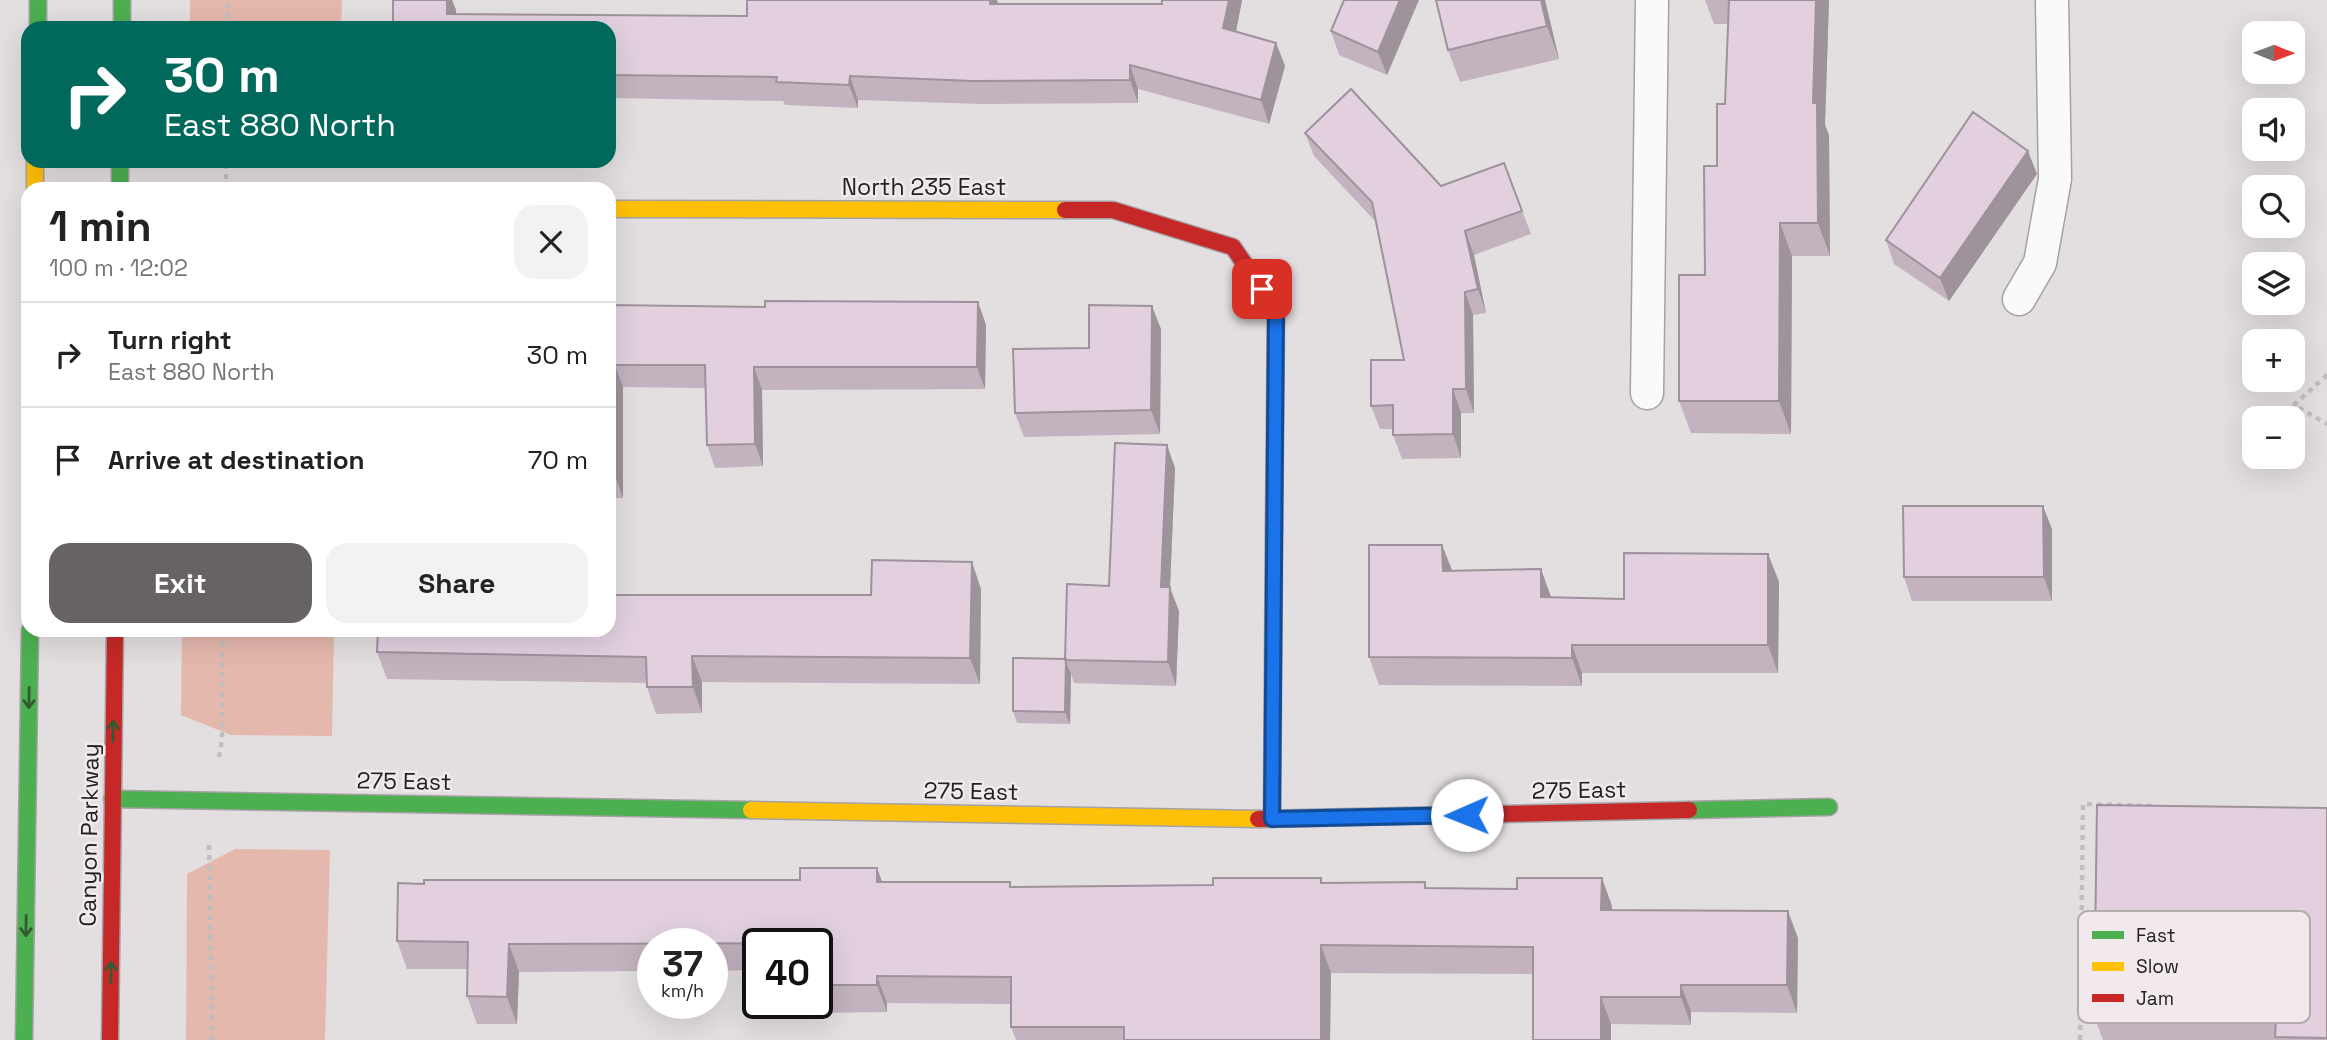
<!DOCTYPE html>
<html lang="en">
<head>
<meta charset="utf-8">
<style>
  :root { --surface:#fff; --page:#f2f2f2; --text:#222; --muted:#767676; --line:#e0e0e0; --accent:#676364 }
  body { margin:0; font-family:"Space Grotesk",sans-serif; background:var(--page); color:var(--text); height:100vh; display:flex; flex-direction:column; font-size:26px; white-space:nowrap }
  * { box-sizing:border-box; margin:0 }
  p { font-size:23px; color:var(--muted) }
  .icon { flex:none; width:38px; height:38px; fill:none; stroke:currentColor; stroke-width:2; stroke-linecap:round; stroke-linejoin:round }
  .map { position:relative; flex:1; overflow:hidden }
  .panel { position:absolute; left:21px; top:182px; width:595px; height:455px; display:flex; flex-direction:column; background:var(--surface); border-radius:21px; box-shadow:0 7px 28px #0002 }
  .panel>* { flex:none }
  .top-card { position:absolute; left:21px; top:21px; width:595px; height:147px; border-radius:21px; box-shadow:0 7px 28px #0002; background:#00695c; color:#fff; overflow:hidden }
  .needle { width:46px; rotate:91deg }
  .controls { position:absolute; left:2242px; top:21px; display:grid; gap:14px }
  .controls a { display:grid; place-items:center; width:63px; height:63px; border-radius:14px; background:var(--surface); box-shadow:0 7px 28px #0002; font-size:35px }
  .speed { position:absolute; left:637px; top:928px; display:flex; gap:14px; font-size:35px; font-weight:700; text-align:center }
  .speed>* { display:grid; place-content:center; width:91px; height:91px; border-radius:50%; background:var(--surface); box-shadow:0 7px 28px #0002; line-height:1 }
  .speed small { font-size:18px; font-weight:400 }
  .speed .limit { border:4px solid #111; border-radius:10px; background:#fff; color:#111 }
  .pin { position:absolute; display:grid; place-items:center; width:60px; height:60px; color:#fff; margin:-30px; border-radius:14px; box-shadow:0 4px 10px #0006 }
  .me { position:absolute; width:77px; margin:-38px; rotate:269deg; stroke-linejoin:round; filter:drop-shadow(0 0 5px #0008) }
  .turn { display:flex; align-items:center; gap:24px; height:147px; padding:0 28px; font-size:32px }
  .turn .icon { width:91px; height:91px; stroke-width:2.5 }
  .turn b { display:block; font-size:49px; line-height:60px }
  .round { display:grid; place-items:center; flex:none; width:74px; height:74px; border-radius:21px; background:var(--page) }
  .headline { display:flex; align-items:center; justify-content:space-between; height:119px; padding:0 28px }
  h1 { font-size:42px; font-weight:600; line-height:52px }
  .primary-button { display:flex; gap:14px; margin-top:auto; padding:14px 28px }
  .primary-button a { flex:1; height:80px; border-radius:21px; background:var(--accent); color:#fff; font-size:28px; font-weight:600; line-height:80px; text-align:center }
  .primary-button a+a { background:var(--page); color:var(--text) }
  ul { padding:0; list-style:none }
  li { display:flex; align-items:center; gap:21px; height:105px; padding:0 28px; border-top:2px solid var(--line) }
  li div { flex:1 }
  li b { display:block; font-size:26px }
  li em { font-style:normal }
  .map>svg:first-child { display:block }
  .green { fill:#e5b8ad }
  .lines { fill:none; stroke-linecap:round; stroke-linejoin:round }
  .lane-casing { stroke:#a5a2a4; stroke-width:35 }
  .fast-casing { stroke:#a5a2a4; stroke-width:19 }
  .slow-casing { stroke:#a5a2a4; stroke-width:19 }
  .jam-casing { stroke:#a5a2a4; stroke-width:19 }
  .path { stroke:#c0bebf; stroke-width:4.5; stroke-dasharray:5 5; stroke-linecap:butt }
  .lane { stroke:#fbfafa; stroke-width:32 }
  .fast { stroke:#4caf50; stroke-width:16 }
  .slow { stroke:#ffc107; stroke-width:16 }
  .jam { stroke:#c62828; stroke-width:16 }
  .wall { fill:#c2b3bf }
  .shaded-wall { fill:#9e929b }
  .building { fill:#e2d0de; stroke:#9e929b; stroke-width:2 }
  .oneway { stroke:#345a34 }
  .route-casing { stroke:#114b97; stroke-width:18 }
  .route { stroke:#1a73e8; stroke-width:12 }
  .labels { text-anchor:middle; dominant-baseline:central; stroke-width:5; stroke-linejoin:round; paint-order:stroke }
  .street-label { font-size:23px; fill:#242122; stroke:#f2e9ec }
  .key { fill:#f2e9ec; stroke:#b4adaf; stroke-width:2 }
  .key-label { font-size:19px; fill:#242122 }
</style>
</head>
<body>
<div class="map">
<svg width="2327" height="1040" viewBox="0 0 2327 1040">
  <rect width="100%" height="100%" fill="#e3dee0"/>
  <path class="green" d="M190,0h152l-1,28h-151z
    M239,161h100v6l-98,-5z
    M182,630h152l-2,106 -101,-1 -50,-20z
    M235,849l95,1 -5,190h-139l1,-166z"/>
  <g class="lines">
    <defs>
      <path id="lane" d="M2019,299l21,-36 15,-84 -3,-179
        M1647,393l5,-393"/>
      <path id="fast" d="M38,0v28
        M122,0v28
        M120,161v28
        M112,799l639,11
        M1689,810l140,-3
        M1272,819l2,-291
        M24,1040l6,-410"/>
      <path id="slow" d="M35,161v28
        M609,209l456,1
        M751,810l507,9"/>
      <path id="jam" d="M1065,210h48l120,37 43,63 -2,218
        M1258,819l431,-9
        M110,1040l5,-410"/>
    </defs>
    <use href="#lane" class="lane-casing"/>
    <use href="#fast" class="fast-casing"/>
    <use href="#slow" class="slow-casing"/>
    <use href="#jam" class="jam-casing"/>
    <path class="path" d="M228,28v-28
      M226,189v-28
      M2327,375l-33,30 33,19
      M219,757l3,-17 1,-110
      M209,845l3,195
      M2080,1040l3,-236 71,2"/>
    <use href="#lane" class="lane"/>
    <use href="#fast" class="fast"/>
    <use href="#slow" class="slow"/>
    <use href="#jam" class="jam"/>
  </g>
  <path class="wall" d="M393,0h59l4,10v4l291,2v-16h250l1,4h164v-4h80l-6,32 40,11 9,23 -16,58 -131,-35v14l-156,1 -124,-4v8l-73,-3 -2,-4 -174,-3v-70h-216z
    M1418,0l-31,75 -48,-20 -8,-24z
    M1436,0h109l14,59 -99,23 -12,-32z
    M1705,0h124l-4,125 4,10 1,121h-38l-1,178 -100,-1 -12,-32 26,-126 20,-171 3,-80h-14z
    M1305,133l136,53 63,-23 27,71 -57,21 12,58 -13,2 1,98h-13v45l-59,1 -9,-24v-6h-13l-9,-23 33,-46 -29,-139 -61,-65z
    M2037,174l-88,127 -55,-37 -8,-24z
    M978,302l8,23 -1,64 -223,1 1,76 -48,2 -8,-23 -2,-57 -82,-1v111h-14v-193l156,2z
    M1161,329l-1,105 -136,3 -9,-24 74,-65z
    M1167,445l8,23 -5,120 9,23 -3,75 -102,-3 -3,-9 -1,50 -53,-1 -4,-12 52,-52 44,-73z
    M2052,529v72h-140l-8,-24z
    M1442,545l10,25 99,27 73,2 144,-45 11,28 -1,91h-196v13l-203,-1 -10,-28z
    M981,589l-1,95 -278,-2v31l-46,1 -9,-27v-4l-260,-4 -10,-27 494,-57z
    M2327,808v232h-224l-9,-24z
    M877,868l5,14 130,5 201,-2 108,-7 2,5 102,-1 2,6 185,18v4l186,28 -1,75 -106,-1v13l-80,-1v16h-78v-66l-202,-1 -1,67h-314l-5,-13v-23l-124,-1v9l-76,1 -4,-10h10v-60h-59v27l-46,1v-28h-59v28l-134,1 -2,52h-40l-10,-28v-27h-60l-10,-28 27,-57 376,-4z"/>
  <path class="shaded-wall" d="M447,0h5l4,10v18l-9,-14z
    M990,0h7l2,6 -9,-2z
    M1229,0h13l-10,52 -9,-24z
    M1400,0h19l-32,75 -9,-23z
    M1541,0h4l14,59 -12,-33z
    M1816,0h13l-4,125 4,10 1,121 -12,-33 -5,-120z
    M1276,43l9,23 -16,58 -8,-24z
    M1130,65l8,24v14l-8,-23z
    M850,76l8,24v8l-9,-23z
    M2028,151l9,23 -88,127 -9,-23z
    M1780,223l12,33 -1,178 -12,-33z
    M1465,231l9,24 12,58 -8,-24z
    M1465,292l8,23 1,98 -8,-24z
    M978,302l8,23 -1,64 -8,-22z
    M1152,306l9,23 -1,105 -9,-24z
    M615,365l8,22v111l-8,-23z
    M754,367l8,23 1,76 -8,-22z
    M1453,389l8,24v45l-8,-24z
    M1167,445l8,23 -5,120 9,23 -3,75 -8,-24 -7,-75z
    M2043,506l9,23v72l-8,-24z
    M1442,545l11,28 -10,-2z
    M1768,554l11,28 -1,91 -10,-28z
    M972,562l9,27 -1,95 -10,-26z
    M1541,569l10,28h-10z
    M1572,645l10,28v13l-10,-28z
    M692,656l10,26v31l-9,-26z
    M1066,662l5,12 -1,50 -5,-12z
    M877,868l10,27 -10,-13z
    M1602,878l10,28 -1,31 -10,-27z
    M1788,911l10,27 -1,75 -10,-28z
    M509,944l10,28 -2,52 -10,-27z
    M1321,945l10,28 -1,67h-9z
    M877,976l10,27v9l-10,-27z
    M1681,985l10,27v13l-10,-28z
    M1601,997l10,27v16h-10z"/>
  <path class="building" d="M393,0h54v14l300,2v-16h243v4h172v-4h67l-6,28 53,15 -15,57 -131,-35v15l-157,1 -123,-5 -1,9 -73,-3 1,-5 -168,-2v-47h-216z
    M1344,0h56l-22,52 -47,-21z
    M1436,0h105l6,26 -99,24z
    M1729,0h87l-3,103h4l1,120h-38l-1,178h-100v-126h26l-1,-109h13v-62h8z
    M1351,89l90,97 63,-23 18,48 -57,20 13,58 -13,3 1,97h-13v45l-60,1v-30l-22,1v-46h33l-32,-158 -67,-69z
    M1973,112l55,39 -88,127 -54,-38z
    M765,301l213,1 -1,65h-223l1,77 -48,1 -2,-80h-90v110h-6v-170l156,2z
    M1089,305l63,1 -1,104 -136,3 -2,-64 76,-1z
    M1115,443l52,2 -6,142h9l-2,75 -103,-2 2,-76 42,2z
    M1903,506h140l1,71h-140z
    M1369,545h73l1,26 98,-2v28l83,2v-46l144,1v91h-196v13l-203,-1z
    M872,560l100,2 -2,96 -278,-2 1,31h-46l-1,-30 -269,-5 1,-22h231v-35h262z
    M1013,658l53,1 -1,53 -52,-1z
    M2097,805l230,3v230l-52,-1 1,-19 -182,-2z
    M800,868h77v14h133v5l203,-2v-7h108v5l104,-1v6l92,1v-11h85l-1,32 187,1 -1,74h-106v12h-80v43h-68v-93l-212,-2v95h-197v-13h-113v-50l-134,-1v9h-60v-42l-308,1 -2,53 -40,-1 1,-54 -71,-1 1,-58 26,1v-4h376z"/>
  <defs><path id="oneway-shaft" d="M-6 0H5M1.5-3L5.5 0L1.5 3" fill="none" stroke-width="1.6" stroke-linecap="round" stroke-linejoin="round" transform="scale(1.75)"/></defs>
  <g class="oneway">
    <use href="#oneway-shaft" transform="translate(29 698) rotate(91)"/>
    <use href="#oneway-shaft" transform="translate(113 731) rotate(-89)"/>
    <use href="#oneway-shaft" transform="translate(26 926) rotate(91)"/>
    <use href="#oneway-shaft" transform="translate(111 972) rotate(-89)"/>
  </g>
  <g class="lines">
    <defs>
      <path id="route" d="M1262,289l14,21 -4,509 195,-4"/>
    </defs>
    <use href="#route" class="route-casing"/>
    <use href="#route" class="route"/>
  </g>
  <g class="labels">
    <g class="street-label">
      <text x="924" y="187">North 235 East</text>
      <text transform="translate(404 781) rotate(1)">275 East</text>
      <text transform="translate(1579 790) rotate(-1)">275 East</text>
      <text transform="translate(971 791) rotate(1)">275 East</text>
      <text transform="translate(89 835) rotate(-89)">Canyon Parkway</text>
    </g>
  </g>
  <rect x="2078" y="911" width="232" height="112" rx="10" class="key"/>
  <rect x="2092" y="931" width="32" height="8" fill="#4caf50"/>
  <rect x="2092" y="962" width="32" height="9" fill="#ffc107"/>
  <rect x="2092" y="994" width="32" height="8" fill="#c62828"/>
  <g class="key-label">
    <text x="2136" y="942">Fast</text>
    <text x="2136" y="973">Slow</text>
    <text x="2136" y="1005">Jam</text>
  </g>
</svg>
<div class="controls">
<a><svg class="needle" viewBox="-14 -14 28 28"><path d="M0-13l5 13h-10z" fill="#e53935"/><path d="M0 13l5-13h-10z" fill="#767676"/></svg></a>
<a><svg class="icon" aria-label="sound" viewBox="0 0 24 24"><path d="M4 9h4l5-4v14l-5-4H4zM17 9q2 3 0 6"/></svg></a>
<a><svg class="icon" aria-label="search" viewBox="0 0 24 24"><circle cx="10" cy="10" r="6"/><path d="M15 15l6 6"/></svg></a>
<a><svg class="icon" aria-label="layers" viewBox="0 0 24 24"><path d="M12 4l9 5-9 5-9-5zM3 14l9 5 9-5"/></svg></a>
<a>+</a>
<a>−</a>
</div>
<div class="speed"><div>37<small>km/h</small></div><div class="limit">40</div></div>
<div class="pin" style="left:1262px;top:289px;background:#d93025"><svg class="icon" aria-label="arrive" viewBox="0 0 24 24"><path d="M6 21V4h12l-3 4 3 4H6"/></svg></div>
<svg class="me" style="left:1467px;top:815px" viewBox="-20 -20 40 40"><circle r="19" fill="#fff"/><path d="M0-13L10 11 0 6-10 11z" fill="#1a73e8"/></svg>
<div class="top-card">
<div class="turn"><svg class="icon" aria-label="right" viewBox="0 0 24 24"><path d="M7 20v-9h11M14 6l5 5-5 5"/></svg><div><b>30 m</b>East 880 North</div></div>
</div>
<section class="panel">
<div class="headline"><div><h1>1 min</h1><p>100 m · 12:02</p></div><a class="round"><svg class="icon" aria-label="close" viewBox="0 0 24 24"><path d="M6 6l12 12M18 6L6 18"/></svg></a></div>
<ul>
<li><svg class="icon" aria-label="right" viewBox="0 0 24 24"><path d="M7 20v-9h11M14 6l5 5-5 5"/></svg><div><b>Turn right</b><p>East 880 North</p></div><em>30 m</em></li>
<li><svg class="icon" aria-label="arrive" viewBox="0 0 24 24"><path d="M6 21V4h12l-3 4 3 4H6"/></svg><div><b>Arrive at destination</b></div><em>70 m</em></li>
</ul>
<div class="primary-button"><a>Exit</a><a>Share</a></div>
</section>
</div>
</body>
</html>
